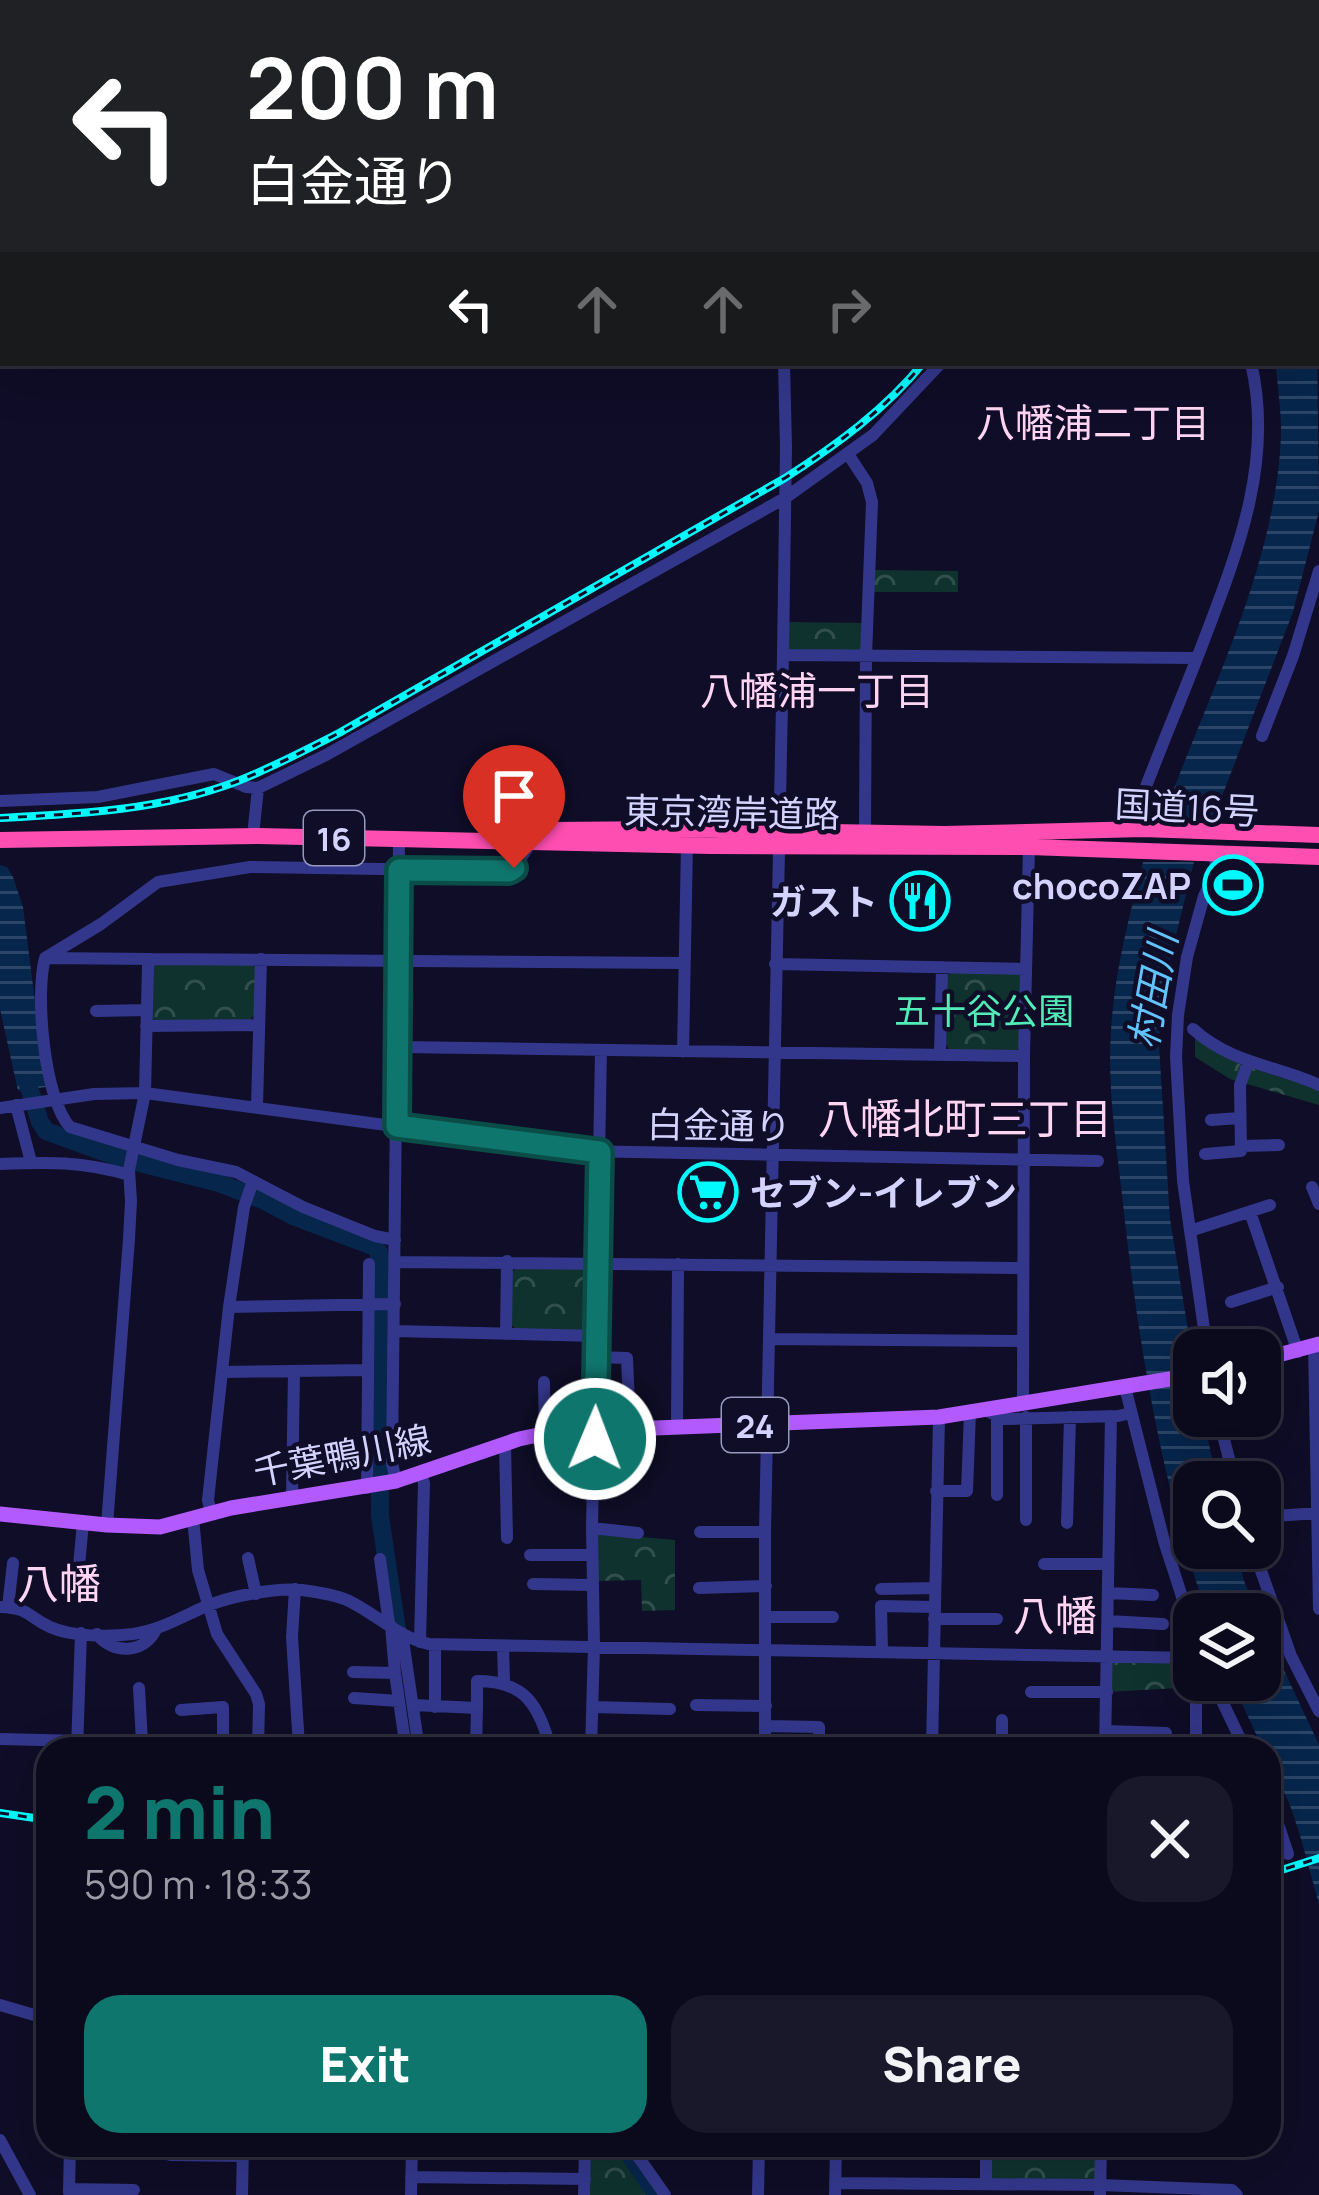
<!DOCTYPE html>
<html lang="en">
<head>
<meta charset="utf-8">
<style>
  :root { --surface:#0b0a1d; --page:#19182a; --text:#f1f3f6; --muted:#9a9aa4; --line:#2b2b3b; --accent:#0f766e }
  body { margin:0; font-family:Manrope,"Noto Sans JP",sans-serif; background:var(--page); color:var(--text); height:100vh; display:flex; flex-direction:column; font-size:45px; white-space:nowrap }
  * { box-sizing:border-box; margin:0 }
  p { font-size:39px; color:var(--muted) }
  .icon { flex:none; width:66px; height:66px; fill:none; stroke:currentColor; stroke-width:2; stroke-linecap:round; stroke-linejoin:round }
  .map { position:relative; flex:1; overflow:hidden }
  .sheet { position:absolute; left:36px; top:1737px; width:1245px; height:420px; display:flex; flex-direction:column; background:var(--surface); border-radius:36px; box-shadow:0 12px 48px #0002,0 0 0 3px var(--line) }
  .sheet>* { flex:none }
  .top-card { position:absolute; left:0px; top:0px; width:1320px; height:366px; box-shadow:0 12px 48px #0002,0 0 0 3px var(--line); background:#202124; color:#fff; overflow:hidden }
  .tools { position:absolute; left:1173px; top:1329px; display:grid; gap:24px }
  .tools a { display:grid; place-items:center; width:108px; height:108px; border-radius:24px; background:var(--surface); box-shadow:0 12px 48px #0002,0 0 0 3px var(--line); font-size:60px }
  .pin { position:absolute; display:grid; place-items:center; width:102px; height:102px; color:#fff; margin:-123px -51px; border-radius:50% 50% 50% 0; rotate:-45deg; box-shadow:0 0 12px #0007 }
  .pin .icon { rotate:45deg }
  .me { position:absolute; width:132px; margin:-66px; rotate:1deg; stroke-linejoin:round; filter:drop-shadow(0 0 9px #0008) }
  .turn { display:flex; align-items:center; gap:42px; height:252px; padding:0 48px; font-size:54px }
  .turn .icon { width:156px; height:156px; stroke-width:2.5 }
  .turn b { display:block; font-size:84px; line-height:102px }
  .lanes { display:flex; align-items:center; height:114px; padding:0 48px; background:#0003; justify-content:center; gap:60px; direction:ltr }
  .lanes .off { opacity:.35 }
  .round { display:grid; place-items:center; flex:none; width:126px; height:126px; border-radius:36px; background:var(--page) }
  .headline { display:flex; align-items:center; justify-content:space-between; height:204px; padding:0 48px }
  h1 { font-size:72px; font-weight:800; line-height:90px; color:var(--accent) }
  .button { display:flex; gap:24px; margin-top:auto; padding:24px 48px }
  .button a { flex:1; height:138px; border-radius:36px; background:var(--accent); color:#fff; font-size:48px; font-weight:800; line-height:138px; text-align:center }
  .button a+a { background:var(--page); color:var(--text) }
  .map>svg:first-child { display:block }
  .park { fill:url(#park-crowns) }
  .water { fill:url(#water-rules) }
  .lines { fill:none; stroke-linecap:round; stroke-linejoin:round }
  .river { stroke:#07264c; stroke-width:18 }
  .minor { stroke:#33378b; stroke-width:12 }
  .major { stroke:#b35aff; stroke-width:15 }
  .highway { stroke:#ff4eb2; stroke-width:16 }
  .rail-casing { stroke:#00fafe; stroke-width:8 }
  .rail { stroke:#0f0d27; stroke-width:3; stroke-dasharray:9; stroke-linecap:butt }
  .route-casing { stroke:#0a4d48; stroke-width:30 }
  .route { stroke:#0f766e; stroke-width:21 }
  .labels { text-anchor:middle; dominant-baseline:central; stroke-width:9; stroke-linejoin:round; paint-order:stroke }
  .shield { fill:#0f0d27; stroke:#9998be; stroke-width:3 }
  .shield-label { font-size:33px; font-weight:bold; fill:#d4d3ff }
  .street-label { font-size:36px; fill:#d4d3ff; stroke:#0f0d27 }
  .poi-label { font-size:36px; font-weight:bold; fill:#d4d3ff; stroke:#0f0d27; text-anchor:end }
  .park-label { font-size:36px; fill:#52ecb8; stroke:#0f0d27 }
  .neighbourhood-label { font-size:39px; fill:#ffd5f3; stroke:#0f0d27 }
  .water-label { font-size:39px; font-style:italic; fill:#61c3ff; stroke:#0f0d27 }
  .quarter-label { font-size:42px; fill:#ffd5f3; stroke:#0f0d27 }
</style>
</head>
<body>
<div class="map">
<svg width="1319" height="2195" viewBox="0 0 1319 2195">
  <defs>
    <pattern id="park-crowns" width="20" height="18" patternUnits="userSpaceOnUse" patternTransform="scale(3)"><rect width="20" height="18" fill="#0f322e"/><path d="M2 6a3 3 0 1 1 6 0M12 15a3 3 0 1 1 6 0" fill="none" stroke="#314f4d"/></pattern>
    <pattern id="water-rules" width="6" height="5" patternUnits="userSpaceOnUse" patternTransform="scale(3)"><rect width="6" height="5" fill="#07264c"/><path d="M0 2.5h6" fill="none" stroke="#2a4567"/></pattern>
  </defs>
  <rect width="100%" height="100%" fill="#0f0d27"/>
  <path class="park" d="M871,570l87,1v21h-88z
    M785,622l81,1 -2,32 -80,-2z
    M156,961l94,1 6,6 -2,47 -5,6h-94l-4,-4v-50z
    M953,971l63,1 6,5 -2,69 -4,5h-66l-4,-7 1,-68z
    M1195,1037l22,16 27,13 75,23v16l-89,-26 -35,-22z
    M517,1268h70l6,6v51l-8,6h-68l-6,-7 1,-52z
    M596,1533l79,7v70l-33,1 -1,-31 -44,1z
    M1108,1656l86,2 2,29 -89,5z
    M587,2145h25l37,50h-63z
    M988,2145h110v38l-109,-1z"/>
  <path class="water" d="M1317,334l2,177 -26,101 -79,205 -51,1c44,-122 112,-249 118,-381 1,-24 -4,-50 -5,-74h41z
    M1143,862h51l-33,134 -2,49 11,174 24,148v49h9l14,66h-23v66h41l9,33 14,33h-51c-47,-134 -70,-279 -85,-419 -6,-54 -15,-109 -11,-163 3,-59 18,-114 32,-170z
    M0,865l7,2 6,10 10,30 23,180 -28,4 -18,-82z
    M1260,1619l59,126v159c-9,-31 -16,-62 -27,-93 -6,-20 -23,-41 -23,-62h-6l-32,-69h29z"/>
  <g class="lines">
    <path class="river" d="M28,1084l12,38 6,9 74,27 99,25 44,17 30,16 82,31 4,5 1,264 19,127
      M623,2145l34,50"/>
    <path class="minor" d="M1203,3l2,-3
      M1317,288l2,4
      M848,454l19,29 5,19 -6,154 -1,176
      M783,655l414,3
      M1262,736l31,-80 26,-85
      M0,801l98,-4 116,-23 32,13 12,1 68,-33 459,-257 88,-63 68,-72
      M254,826l4,-38
      M1130,829c23,-64 50,-126 74,-189 34,-89 70,-180 47,-277
      M46,958l106,1
      M775,964l251,5
      M96,1011l51,-1
      M146,1026l111,-1
      M1193,1029c39,35 82,36 126,56
      M398,1047l626,9
      M683,1052l4,-207
      M940,1054l2,-87
      M16,1105l15,57
      M257,1106l4,-147
      M0,1108l94,-14 51,-1 436,58 517,10
      M1211,1120l29,-2
      M1241,1146l38,-1
      M1205,1154l36,-3 -1,-66 8,-22
      M0,1164c47,-2 83,-3 129,11
      M1312,1187l7,17
      M1250,1212l48,140
      M1196,1229l74,-24
      M395,1240l-20,-4 -72,-29 -67,-35 -58,-12 -108,-33c-26,-28 -35,-133 -25,-169l56,-34 57,-42 92,-15 259,4 8,-7 16,-24
      M395,1262l627,6
      M1231,1302l47,-15
      M229,1307l166,-3
      M394,1331l202,5
      M506,1334l1,-73
      M769,1339l252,2
      M1314,1346l5,263
      M1207,1350l-24,-169 -7,-124 2,-42 9,-58 17,-61 11,-23 1,-20
      M596,1357l31,1 3,70
      M222,1372l145,-2
      M544,1382l1,52
      M1125,1387l39,154 30,93
      M1023,1404l1,-348 5,-209
      M985,1410l19,9 114,-3 13,-3
      M1218,1416l17,66
      M677,1427l1,-163
      M505,1444l2,94
      M396,1481l-4,-18 7,-624
      M367,1488l2,-224
      M936,1491h31l3,-79
      M997,1495v-78
      M292,1498l2,-127
      M211,1513l-3,-13 21,-193 15,-100 9,-26
      M1260,1517l59,-4
      M193,1518l5,52 19,64 39,60 3,10 -1,44
      M1026,1520v-103
      M1067,1523l3,-106
      M107,1525l22,-286 2,-38 -2,-31 16,-77 3,-128 4,-6 532,4
      M592,1528l46,5
      M700,1532h65
      M1253,1548l38,108 28,55
      M530,1555h62
      M248,1558l8,36
      M380,1559l9,65
      M1044,1564h64
      M78,1576l5,-53
      M533,1584l60,1
      M699,1588l67,-2
      M295,1589l-3,48 7,109
      M881,1589l54,-1
      M1108,1593l45,2
      M0,1607c31,1 26,9 50,20 22,10 59,10 83,7 26,-4 45,-15 69,-26 24,-11 73,-21 100,-18 15,2 31,4 45,10 28,13 52,38 82,44l765,14
      M8,1607l5,-44
      M766,1617h67
      M934,1619h63
      M1108,1621l55,3
      M391,1626l4,47 11,76
      M402,1633l17,116
      M97,1634c15,21 48,20 59,-5
      M420,1642l4,-159 -3,-9
      M503,1646l1,35
      M882,1652l-1,-46 53,1
      M353,1672l42,1
      M1196,1680v69
      M1212,1680l33,69
      M139,1688l3,54
      M1031,1692h76
      M354,1698l45,3
      M413,1705l64,3v-27c50,0 61,25 74,68
      M696,1705l70,1
      M435,1707v-63
      M592,1707l78,2
      M181,1710l42,-3v36
      M766,1726l53,1v22
      M1106,1731l60,2
      M0,1739l364,9 42,-3
      M932,1740l70,4v-24
      M77,1749l4,-116
      M476,1749l1,-41
      M591,1749l3,-103 -2,-118 9,-477
      M765,1749v-217l18,-877 3,-208 -2,-84
      M932,1749l7,-332
      M1105,1749l6,-333
      M1269,1797l19,57
      M0,2005l48,14
      M0,2140l30,55
      M630,2145l35,50
      M986,2145v39
      M170,2155l73,1
      M411,2177l174,2
      M835,2183l265,2 132,5 5,5
      M69,2189l65,1
      M69,2192l1,-47
      M242,2195l1,-50
      M411,2195l1,-50
      M584,2195l1,-50
      M758,2195l1,-50
      M835,2195l1,-50
      M1100,2195l1,-50"/>
    <path class="major" d="M1260,1360l59,-16
      M0,1514l107,11 53,2 71,-19 165,-27 123,-42 33,-7 387,-15 255,-42"/>
    <path class="highway" d="M553,830l114,-1 277,5 199,-5 176,6
      M0,840l258,-4 453,10 318,1 290,10"/>
    <defs>
      <path id="rail" d="M1176,3l2,-3
        M0,818c80,-4 163,-8 238,-37 35,-14 68,-31 101,-48l446,-255c50,-32 101,-69 138,-115
        M0,1813l48,7
        M1269,1874l50,-16"/>
    </defs>
    <use href="#rail" class="rail-casing"/>
    <use href="#rail" class="rail"/>
  </g>
  <g class="lines">
    <defs>
      <path id="route" d="M514,868l-5,3 -110,-1 -2,256 203,26 -5,287"/>
    </defs>
    <use href="#route" class="route-casing"/>
    <use href="#route" class="route"/>
  </g>
  <defs>
    <symbol id="stadium-ring" viewBox="-11 -11 22 22"><circle r="9.5" fill="#0f0d27" stroke="#00fafe" stroke-width="1.5"/><path d="M0-5a6.5 5 0 1 0 0 10a6.5 5 0 1 0 0-10ZM-3.5-1.8h7v3.6h-7Z" fill="#00fafe"/></symbol>
    <symbol id="restaurant-ring" viewBox="-11 -11 22 22"><circle r="9.5" fill="#0f0d27" stroke="#00fafe" stroke-width="1.5"/><path d="M-5-6h1v4h1v-4h1v4h1v-4h1v5L-1.5 .5V6h-2V.5L-5-1ZM5-6V6H3V1.5H1.5Q1.5-4 5-6Z" fill="#00fafe"/></symbol>
    <symbol id="supermarket-ring" viewBox="-11 -11 22 22"><circle r="9.5" fill="#0f0d27" stroke="#00fafe" stroke-width="1.5"/><path d="M-6-5.5h2.5l.6 2H6L4.5 2H-2.5L-4.4-4H-6ZM-1.5 3.2a1.3 1.3 0 1 0 .1 0ZM3 3.2a1.3 1.3 0 1 0 .1 0Z" fill="#00fafe"/></symbol>
  </defs>
  <g fill-rule="evenodd">
    <use href="#stadium-ring" x="1200" y="852" width="66" height="66"/>
    <use href="#restaurant-ring" x="887" y="868" width="66" height="66"/>
    <use href="#supermarket-ring" x="675" y="1159" width="66" height="66"/>
  </g>
  <g class="labels">
    <g class="shield">
      <rect x="304" y="811" width="60" height="54" rx="9"/>
      <rect x="722" y="1398" width="66" height="54" rx="9"/>
    </g>
    <g class="shield-label">
      <text x="334" y="838">16</text>
      <text x="755" y="1425">24</text>
    </g>
    <g class="street-label">
      <text transform="translate(1187 807) rotate(3)">国道16号</text>
      <text transform="translate(732 812) rotate(1)">東京湾岸道路</text>
      <text transform="translate(719 1125) rotate(1)">白金通り</text>
      <text transform="translate(342 1455) rotate(-11)">千葉鴨川線</text>
    </g>
    <g class="poi-label">
      <text x="1191" y="885">chocoZAP</text>
      <text x="878" y="901">ガスト</text>
      <text x="750" y="1192" text-anchor="start">セブン-イレブン</text>
    </g>
    <g class="park-label">
      <text x="984" y="1010">五十谷公園</text>
    </g>
    <g class="neighbourhood-label">
      <text x="1093" y="422">八幡浦二丁目</text>
      <text x="817" y="690">八幡浦一丁目</text>
    </g>
    <g class="water-label">
      <text transform="translate(1152 990) rotate(-80)">村田川</text>
    </g>
    <g class="quarter-label">
      <text x="965" y="1118">八幡北町三丁目</text>
      <text x="59" y="1583">八幡</text>
      <text x="1055" y="1615">八幡</text>
    </g>
  </g>
</svg>
<div class="tools">
<a><svg class="icon" aria-label="sound" viewBox="0 0 24 24"><path d="M4 9h4l5-4v14l-5-4H4zM17 9q2 3 0 6"/></svg></a>
<a><svg class="icon" aria-label="search" viewBox="0 0 24 24"><circle cx="10" cy="10" r="6"/><path d="M15 15l6 6"/></svg></a>
<a><svg class="icon" aria-label="layers" viewBox="0 0 24 24"><path d="M12 4l9 5-9 5-9-5zM3 14l9 5 9-5"/></svg></a>
</div>
<div class="pin" style="left:514px;top:868px;background:#d93025"><svg class="icon" aria-label="arrive" viewBox="0 0 24 24"><path d="M6 21V4h12l-3 4 3 4H6"/></svg></div>
<svg class="me" style="left:595px;top:1439px" viewBox="-20 -20 40 40"><circle r="17" fill="#0f766e" stroke="#fff" stroke-width="3"/><path d="M0-11L8 9 0 5-8 9z" fill="#fff"/></svg>
<div class="top-card">
<div class="turn"><svg class="icon" aria-label="left" viewBox="0 0 24 24"><path d="M17 20v-9H6M10 6l-5 5 5 5"/></svg><div><b>200 m</b>白金通り</div></div>
<div class="lanes"><svg class="icon" aria-label="left" viewBox="0 0 24 24"><path d="M17 20v-9H6M10 6l-5 5 5 5"/></svg><svg class="icon off" aria-label="ahead" viewBox="0 0 24 24"><path d="M12 20V5M6 11l6-6 6 6"/></svg><svg class="icon off" aria-label="ahead" viewBox="0 0 24 24"><path d="M12 20V5M6 11l6-6 6 6"/></svg><svg class="icon off" aria-label="right" viewBox="0 0 24 24"><path d="M7 20v-9h11M14 6l5 5-5 5"/></svg></div>
</div>
<section class="sheet">
<div class="headline"><div><h1>2 min</h1><p>590 m · 18:33</p></div><a class="round"><svg class="icon" aria-label="close" viewBox="0 0 24 24"><path d="M6 6l12 12M18 6L6 18"/></svg></a></div>
<div class="button"><a>Exit</a><a>Share</a></div>
</section>
</div>
</body>
</html>
